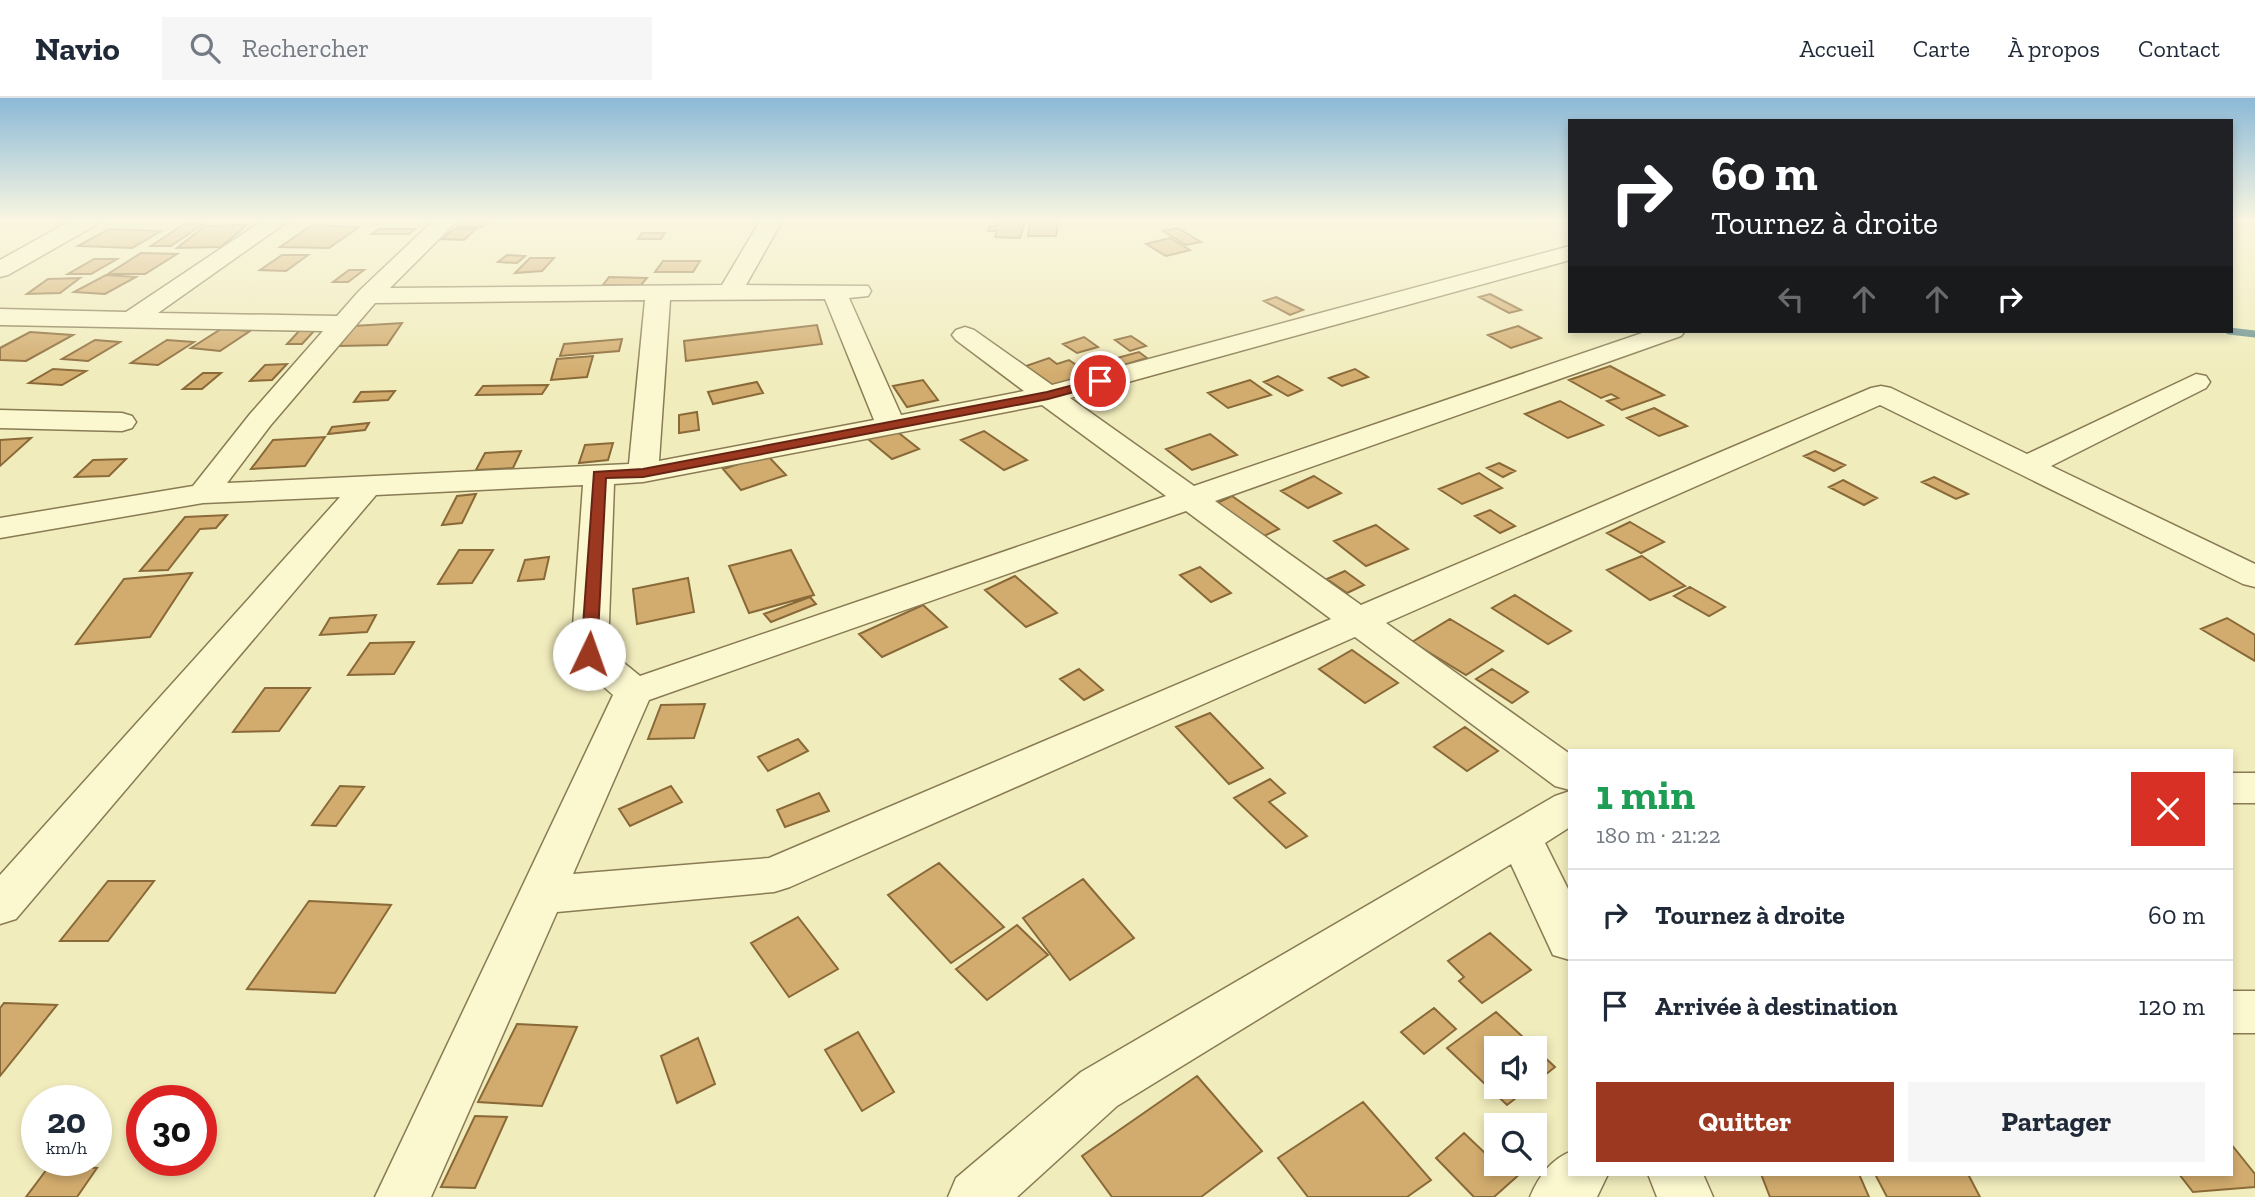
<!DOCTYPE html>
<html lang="fr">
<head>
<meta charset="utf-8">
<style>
  :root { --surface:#fff; --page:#f6f6f7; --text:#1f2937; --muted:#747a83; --line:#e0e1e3; --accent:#9d3820 }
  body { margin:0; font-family:"Zilla Slab",serif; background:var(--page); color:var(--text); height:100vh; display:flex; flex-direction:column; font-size:26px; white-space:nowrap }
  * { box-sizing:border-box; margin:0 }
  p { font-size:23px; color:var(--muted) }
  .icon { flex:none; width:38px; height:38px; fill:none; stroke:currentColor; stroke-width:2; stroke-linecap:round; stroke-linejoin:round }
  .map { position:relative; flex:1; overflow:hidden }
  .details { position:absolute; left:1568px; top:651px; width:665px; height:427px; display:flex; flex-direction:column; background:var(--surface); border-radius:0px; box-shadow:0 4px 10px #0003 }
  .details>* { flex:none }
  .banner { position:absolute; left:1568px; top:21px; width:665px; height:214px; border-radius:0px; box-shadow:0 4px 10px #0003; background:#202124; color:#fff; overflow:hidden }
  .fabs { position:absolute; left:1484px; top:938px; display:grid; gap:14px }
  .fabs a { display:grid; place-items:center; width:63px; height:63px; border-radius:0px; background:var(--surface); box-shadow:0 4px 10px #0003; font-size:35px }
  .speed { position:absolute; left:21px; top:987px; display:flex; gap:14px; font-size:35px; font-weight:700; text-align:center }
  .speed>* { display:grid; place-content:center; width:91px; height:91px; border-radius:50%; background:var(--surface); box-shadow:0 4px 10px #0003; line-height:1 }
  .speed small { font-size:18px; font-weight:400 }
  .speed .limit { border:10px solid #d22; background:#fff; color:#111 }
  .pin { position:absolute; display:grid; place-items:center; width:60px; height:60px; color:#fff; margin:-30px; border:4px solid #fff; border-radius:50%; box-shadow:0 2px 7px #0007 }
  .me { position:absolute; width:77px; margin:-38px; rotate:3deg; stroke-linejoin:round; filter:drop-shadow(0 0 5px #0008) }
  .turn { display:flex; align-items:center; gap:24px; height:147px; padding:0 28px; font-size:32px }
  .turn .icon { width:91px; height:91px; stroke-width:2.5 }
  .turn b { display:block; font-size:49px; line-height:60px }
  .lanes { display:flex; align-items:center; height:66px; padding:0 28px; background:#0003; justify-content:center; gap:35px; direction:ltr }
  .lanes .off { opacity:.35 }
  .round { display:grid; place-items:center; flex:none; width:74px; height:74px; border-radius:0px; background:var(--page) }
  .summary { display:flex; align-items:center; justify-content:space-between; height:119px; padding:0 28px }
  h1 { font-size:42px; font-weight:700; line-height:52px; color:#1e9e55 }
  .action { display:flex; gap:14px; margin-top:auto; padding:14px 28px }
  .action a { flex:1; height:80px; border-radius:0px; background:var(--accent); color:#fff; font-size:28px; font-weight:700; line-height:80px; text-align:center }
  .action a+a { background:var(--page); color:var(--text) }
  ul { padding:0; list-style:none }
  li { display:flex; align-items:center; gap:21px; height:91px; padding:0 28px; border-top:2px solid var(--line) }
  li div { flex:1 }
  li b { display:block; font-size:26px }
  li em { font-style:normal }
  header { display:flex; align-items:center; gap:42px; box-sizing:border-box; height:98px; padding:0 35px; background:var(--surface); border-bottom:2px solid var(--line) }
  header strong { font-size:33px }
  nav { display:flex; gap:38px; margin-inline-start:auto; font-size:24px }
  .search { width:490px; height:63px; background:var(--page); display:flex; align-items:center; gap:18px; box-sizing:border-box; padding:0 24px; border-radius:0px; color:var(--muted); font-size:26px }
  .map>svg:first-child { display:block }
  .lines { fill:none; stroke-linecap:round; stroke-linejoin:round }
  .stream { stroke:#678f8d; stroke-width:7 }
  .building { fill:#d2ac6e; stroke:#8a6938; stroke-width:2 }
  .minor-casing { stroke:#897b54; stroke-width:3 }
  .minor { fill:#fbf7cf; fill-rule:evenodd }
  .route { fill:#9d3820; stroke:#662415; stroke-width:2 }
</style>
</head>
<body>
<header>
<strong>Navio</strong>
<div class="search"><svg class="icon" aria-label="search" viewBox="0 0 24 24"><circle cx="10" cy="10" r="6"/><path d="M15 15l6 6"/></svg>Rechercher</div>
<nav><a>Accueil</a><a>Carte</a><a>À propos</a><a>Contact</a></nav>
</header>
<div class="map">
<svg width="2255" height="1099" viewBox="0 0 2255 1099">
  <rect width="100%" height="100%" fill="#f1ecbc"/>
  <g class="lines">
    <path class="stream" d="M2229,233l26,3"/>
  </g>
  <path class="building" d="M463,123h25l-6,6h-25z
    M1000,123h25l-5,17 -25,-1 2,-6h-9l2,-5h8z
    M1030,123h28l-2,15h-28z
    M184,126h19l-32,22h-20z
    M247,127l-26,22 -44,1 28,-22z
    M312,127l47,2 -30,21 -49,-1z
    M1178,130l23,14 -15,3 -23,-14z
    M109,131l52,2 -29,17 -54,-2z
    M379,131h36l-6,5h-37z
    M454,131h22l-12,11 -22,-1z
    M642,135h23l-4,6h-23z
    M1170,140l20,12 -24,6 -20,-12z
    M141,155l36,1 -32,20h-37z
    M282,157h26l-22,16 -26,-1z
    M507,157l18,1 -8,7 -19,-1z
    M530,160h24l-12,13 -27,2z
    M94,161h23l-26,15h-23z
    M663,163h37l-7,11h-38z
    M349,172h15l-16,12h-15z
    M106,177l30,2 -31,17 -31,-2z
    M609,179l38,1 -6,7h-38z
    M80,180l-20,15 -33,1 21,-15z
    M1490,196l31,16 -12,3 -30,-16z
    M1276,199l27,13 -13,5 -26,-14z
    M402,225l-15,22 -48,1 14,-20z
    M817,227l5,19 -136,17 -2,-20z
    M1518,228l23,12 -30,10 -23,-13z
    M221,231l29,2 -30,20 -29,-3z
    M300,232h15l-13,14h-15z
    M30,234l43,3 -47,26 -26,-1v-12z
    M1131,238l15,10 -16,5 -15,-11z
    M1084,239l14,10 -21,6 -14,-9z
    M622,241l-3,12 -59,5 4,-12z
    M95,242l25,2 -32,19 -26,-2z
    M167,242l27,2 -36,23 -27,-2z
    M1139,254l8,6 -37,11 -8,-7z
    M593,258l-6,21 -36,3 6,-21z
    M1049,260l8,6 12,-4 16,11 -13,4 6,3 -28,9 -27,-20z
    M287,266l-15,16 -22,1 15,-16z
    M1610,268l54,29 -42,15 -15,-9 11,-3 -7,-4 -10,4 -32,-18z
    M53,271l33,2 -24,14 -33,-2z
    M1355,271l13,8 -26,9 -13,-8z
    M203,275h18l-19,16h-19z
    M1278,278l24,14 -14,6 -24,-14z
    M923,282l15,20 -31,7 -14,-21z
    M1250,282l21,15 -43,13 -20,-15z
    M757,284l6,11 -50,11 -5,-12z
    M548,287l-6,9 -66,1 7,-9z
    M395,293l-7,9 -34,2 7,-10z
    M1560,303l43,24 -35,13 -43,-24z
    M1654,310l33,18 -28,10 -32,-18z
    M697,314l2,18 -20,3v-18z
    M369,325l-4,7 -37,4 4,-7z
    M890,328l29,23 -27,10 -29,-24z
    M984,333l43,29 -23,10 -43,-30z
    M1210,336l27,21 -45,15 -26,-21z
    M325,339l-20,29 -54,3 22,-29z
    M31,340l-31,28v-26z
    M613,345l-5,17 -29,3 6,-18z
    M521,353l-8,17 -37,2 9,-17z
    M1815,353l30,14 -11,6 -30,-15z
    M767,357l19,20 -45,15 -18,-21z
    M126,361l-17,17 -34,1 18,-17z
    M1499,365l16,8 -12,6 -16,-9z
    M1479,375l23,15 -40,16 -23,-15z
    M1314,378l27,17 -33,15 -27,-17z
    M1934,379l34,17 -12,5 -34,-17z
    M1843,382l34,18 -13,7 -35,-18z
    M476,396l-14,29 -20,2 15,-29z
    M1232,398l47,33 -15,7 -47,-33z
    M1490,412l25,16 -15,7 -25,-17z
    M227,417l-11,13 -16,1 -32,41 -28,1 45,-54z
    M1630,424l34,20 -23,11 -34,-20z
    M1376,427l32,24 -42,17 -32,-25z
    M459,452h34l-21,33 -34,1z
    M791,452l23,45 -65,18 -20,-47z
    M1642,458l43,30 -35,14 -43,-30z
    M549,459l-5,22 -26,2 7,-21z
    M1200,469l31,26 -20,9 -31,-27z
    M1345,473l19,14 -17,8 -20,-14z
    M192,475l-42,64 -74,7 48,-65z
    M1015,478l42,37 -31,14 -41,-37z
    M688,480l6,34 -57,12 -4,-35z
    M1690,489l35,20 -16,9 -35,-20z
    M1515,497l56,36 -23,13 -56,-36z
    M810,499l6,7 -45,18 -7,-8z
    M923,507l24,22 -65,30 -23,-23z
    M376,517l-9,17 -47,3 10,-17z
    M2227,520l28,17v26l-54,-32z
    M1450,521l53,32 -37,24 -54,-33z
    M414,544l-20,32 -46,1 22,-32z
    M1352,552l46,33 -33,20 -46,-34z
    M1079,571l24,21 -19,10 -24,-21z
    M1492,571l36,23 -16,11 -36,-24z
    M265,590h45l-31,43 -46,1z
    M705,606l-11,34 -46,1 13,-34z
    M1210,615l53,55 -34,16 -53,-57z
    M1465,629l33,24 -31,20 -33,-24z
    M798,641l10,12 -40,20 -10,-14z
    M1270,681l15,14 -16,9 38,34 -21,12 -52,-50z
    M340,688l24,1 -28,39 -24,-1z
    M671,688l11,16 -52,24 -11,-17z
    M819,695l10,18 -44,16 -8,-17z
    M939,765l65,64 -53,36 -63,-68z
    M1083,781l51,59 -64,42 -47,-62z
    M108,783h46l-46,60h-48z
    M309,803l82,4 -56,88 -88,-4z
    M798,819l40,52 -49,28 -38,-54z
    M1017,827l31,30 -61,45 -31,-31z
    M1490,835l41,37 -49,33 -23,-22 5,-4 -16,-16z
    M4,905l53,2 -57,71v-68z
    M1434,910l22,21 -32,25 -23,-22z
    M1496,914l59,55 -20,16v-35h-39v39h34l-23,18 -60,-57z
    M517,926l60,3 -35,79 -64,-4z
    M858,934l36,60 -32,19 -37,-61z
    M698,940l17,46 -38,19 -16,-47z
    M1197,978l65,75 -61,46h-89l-30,-41z
    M1363,1004l68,78 -24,17h-99l-30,-39z
    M475,1018l32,1 -32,71 -34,-1z
    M1464,1035l25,24 7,-6v13h17l9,8 -28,25h-20l-38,-39z
    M2231,1046l24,30v13l-62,5 -14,-18h52z
    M50,1067l47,3 -20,29h-51z
    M1761,1076h98l10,23h-99z
    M1875,1076h93l12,23h-93z"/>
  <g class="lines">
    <defs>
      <path id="minor" d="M70,123h27l-3,5 -86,49 -8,2v-17z
        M262,123h26l-130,92 179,3 22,-25 74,-70h24l-67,67 332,-3 38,-64h22l-36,64 122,1 3,5 -3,5 -19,2 52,117 123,-24 -68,-51 -4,-5 4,-5 9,-3 9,3 78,55 518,-139v14l-500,138 124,88 454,-155h37l-4,5 -466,165 146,104 510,-217 10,-2 10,2 136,66 169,-80 10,2 4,6 -4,6 -155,78 204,98v23l-12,-3 -363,-179 -494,218 184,131v36l-15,-4 -200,-149 -565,250 -16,5 -217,20 -126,285h-56l238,-502 -37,-33 -5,-8 12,-169 -207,10 -360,424 -16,5v-49l340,-378 -137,6 -203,35v-20l193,-32 57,-72 73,-83 -323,-6v-16l126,3zM825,201l49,121 -215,41 11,-161zM645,202l-16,164 -402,19 43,-57 105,-123zM1042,307l124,91 -526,180 -32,-26 6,-166 29,-2zM1186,413l145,108 -562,239 -196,16 76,-174z
        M0,312l122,3 10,3 4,6 -4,6 -10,3 -122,-3z
        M2231,675h24v30h-24z
        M1570,693v36l-25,16 25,50v67l-17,-5 -42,-91 -394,242 -100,91h-69l8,-19 125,-106 474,-276z
        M2231,893h24v42h-24z
        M1570,1054v22h38l-11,23h-67c8,-19 20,-37 40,-45z
        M1648,1076h55l10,23h-56z"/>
    </defs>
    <use href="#minor" class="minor-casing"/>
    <use href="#minor" class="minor"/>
  </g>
  <linearGradient id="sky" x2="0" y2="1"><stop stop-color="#8bb9d7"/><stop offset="0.44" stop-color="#f9f6e1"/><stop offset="1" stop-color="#f9f6e1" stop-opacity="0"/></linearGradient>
  <rect width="2255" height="277" fill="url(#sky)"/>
  <path class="route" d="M1100,280l6,3 -2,3 -56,15 -405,78 -37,1 -9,176 -8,6 -8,-6 13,-182 49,-3 404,-77z"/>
</svg>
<div class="fabs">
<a><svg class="icon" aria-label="sound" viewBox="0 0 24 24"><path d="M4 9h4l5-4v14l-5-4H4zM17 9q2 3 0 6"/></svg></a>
<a><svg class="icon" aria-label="search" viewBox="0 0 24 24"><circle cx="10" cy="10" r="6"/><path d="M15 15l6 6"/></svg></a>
</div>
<div class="speed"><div>20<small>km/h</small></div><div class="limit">30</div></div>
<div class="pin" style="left:1100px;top:283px;background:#d93025"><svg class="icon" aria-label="arrive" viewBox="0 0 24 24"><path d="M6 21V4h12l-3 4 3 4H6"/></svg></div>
<svg class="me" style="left:589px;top:556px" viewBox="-20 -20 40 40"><circle r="19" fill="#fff"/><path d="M0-13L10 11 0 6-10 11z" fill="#9d3820"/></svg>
<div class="banner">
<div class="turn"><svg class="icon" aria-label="right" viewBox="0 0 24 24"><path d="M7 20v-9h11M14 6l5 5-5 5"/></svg><div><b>60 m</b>Tournez à droite</div></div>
<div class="lanes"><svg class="icon off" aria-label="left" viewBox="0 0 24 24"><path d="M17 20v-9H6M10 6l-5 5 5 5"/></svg><svg class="icon off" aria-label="ahead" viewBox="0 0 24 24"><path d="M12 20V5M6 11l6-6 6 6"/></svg><svg class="icon off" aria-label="ahead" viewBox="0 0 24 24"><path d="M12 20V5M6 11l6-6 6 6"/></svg><svg class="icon" aria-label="right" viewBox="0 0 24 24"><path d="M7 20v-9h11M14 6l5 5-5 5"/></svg></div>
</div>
<section class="details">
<div class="summary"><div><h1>1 min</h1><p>180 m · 21:22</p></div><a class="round" style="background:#d93025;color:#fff"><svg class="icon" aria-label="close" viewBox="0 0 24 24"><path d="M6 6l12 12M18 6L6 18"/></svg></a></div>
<ul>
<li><svg class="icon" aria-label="right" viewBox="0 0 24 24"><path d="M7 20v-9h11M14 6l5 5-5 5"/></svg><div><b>Tournez à droite</b></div><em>60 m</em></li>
<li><svg class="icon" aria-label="arrive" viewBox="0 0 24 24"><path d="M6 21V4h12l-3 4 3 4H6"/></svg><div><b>Arrivée à destination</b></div><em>120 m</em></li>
</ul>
<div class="action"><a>Quitter</a><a>Partager</a></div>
</section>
</div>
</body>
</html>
